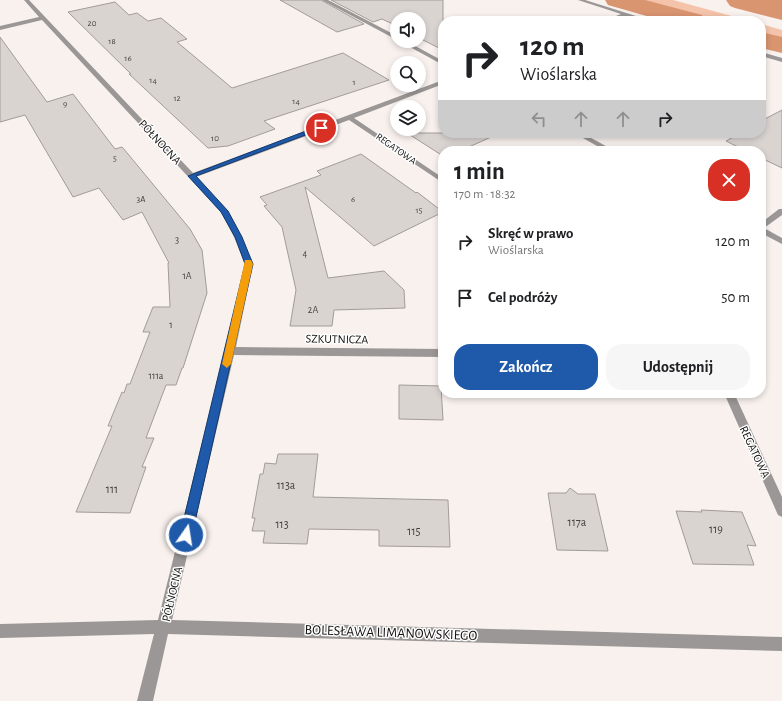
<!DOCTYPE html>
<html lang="pl">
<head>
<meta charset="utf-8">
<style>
  :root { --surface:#fff; --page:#f6f6f6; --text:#202124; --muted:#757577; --accent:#1f59aa }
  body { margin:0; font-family:"Alegreya Sans",sans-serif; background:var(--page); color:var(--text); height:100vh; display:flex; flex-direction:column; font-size:15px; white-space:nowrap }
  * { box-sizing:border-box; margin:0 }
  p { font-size:13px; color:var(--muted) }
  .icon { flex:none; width:22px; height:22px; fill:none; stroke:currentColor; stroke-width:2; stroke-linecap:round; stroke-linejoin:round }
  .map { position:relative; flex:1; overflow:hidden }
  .drawer { position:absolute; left:438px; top:146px; width:328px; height:252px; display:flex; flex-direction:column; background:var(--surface); border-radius:16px; box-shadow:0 2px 6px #0003 }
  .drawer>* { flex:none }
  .top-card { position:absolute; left:438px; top:16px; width:328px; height:122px; border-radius:16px; box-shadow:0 2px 6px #0003; background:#fff; color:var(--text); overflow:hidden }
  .buttons { position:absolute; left:390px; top:12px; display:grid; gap:8px }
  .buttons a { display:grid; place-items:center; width:36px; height:36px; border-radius:50%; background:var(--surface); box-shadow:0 2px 6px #0003; font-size:20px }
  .pin { position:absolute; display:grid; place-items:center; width:34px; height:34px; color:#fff; margin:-17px; border:2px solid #fff; border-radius:50%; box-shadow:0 1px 4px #0007 }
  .me { position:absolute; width:44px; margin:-22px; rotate:13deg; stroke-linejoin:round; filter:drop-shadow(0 0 3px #0008) }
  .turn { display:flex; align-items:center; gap:14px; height:84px; padding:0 16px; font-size:18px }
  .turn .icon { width:52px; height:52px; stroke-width:2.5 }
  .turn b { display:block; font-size:28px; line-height:34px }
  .lanes { display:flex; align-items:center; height:38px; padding:0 16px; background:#0003; justify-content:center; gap:20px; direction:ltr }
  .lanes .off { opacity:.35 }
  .round { display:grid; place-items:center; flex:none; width:42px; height:42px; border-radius:16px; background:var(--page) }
  .overview { display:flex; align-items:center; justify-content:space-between; height:68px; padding:0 16px }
  h1 { font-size:24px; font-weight:700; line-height:30px }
  .action { display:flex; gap:8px; margin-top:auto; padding:8px 16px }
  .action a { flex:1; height:46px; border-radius:16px; background:var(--accent); color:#fff; font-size:16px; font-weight:700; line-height:46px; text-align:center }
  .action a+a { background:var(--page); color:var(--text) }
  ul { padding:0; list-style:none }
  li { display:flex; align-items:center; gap:12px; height:56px; padding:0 16px }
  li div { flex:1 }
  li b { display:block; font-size:15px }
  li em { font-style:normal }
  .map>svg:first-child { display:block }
  .green { fill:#f4c3aa }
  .water { fill:#d99470 }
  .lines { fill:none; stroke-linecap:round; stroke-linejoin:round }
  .river { fill:#d99470; fill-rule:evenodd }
  .building { fill:#dad4d1; stroke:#a29c99 }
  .minor { fill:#9a9796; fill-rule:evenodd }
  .route { fill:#1f59aa; stroke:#143a6e }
  .slow { fill:#f59e0b }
  .labels { text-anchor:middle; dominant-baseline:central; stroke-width:3; stroke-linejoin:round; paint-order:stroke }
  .far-number-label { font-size:9px; fill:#444140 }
  .far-street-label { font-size:10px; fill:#12100f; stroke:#fff }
  .number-label { font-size:10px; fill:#444140 }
  .street-label { font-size:12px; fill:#12100f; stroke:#fff }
  .near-number-label { font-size:12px; fill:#444140 }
  .near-street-label { font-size:14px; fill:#12100f; stroke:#fff }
</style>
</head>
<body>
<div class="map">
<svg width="782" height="701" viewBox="0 0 782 701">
  <rect width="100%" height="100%" fill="#f8f1ee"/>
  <path class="green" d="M632,0h41l77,21h-41z
    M761,24l21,6v11l-21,-6z"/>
  <path class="water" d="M726,0h56v20l-47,-12 -5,-2z"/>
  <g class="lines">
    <path class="river" d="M605,0h40l57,15 4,6h-42l-56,-16z
      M761,32l21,5v16l-21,-5z"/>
  </g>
  <path class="building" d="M280,0h41l43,24 -27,8z
    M331,0h112v50l-24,-12v-19h-22v7l-15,-7 -9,3z
    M115,2l14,13 8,-2 11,8 13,-3 26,21 -10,3 55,46 111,-35 46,27 -125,41 11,8 -47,17 -20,2 -79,-74h2l-63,-62z
    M0,37l47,65 26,-8 42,55 7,-2 6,7 62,75 12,21 5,43 -24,75h-1l-6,17h-10l-20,53h8l-12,29h4l-16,46 -54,-1 36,-86h-4l14,-34 2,1 3,-9h3l20,-52h-7l10,-25h17l-2,-44h1l-27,-51 -19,8 -24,-32 -26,9 -48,-82 -25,7z
    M782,110v58l-21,-10v-7h-15l-20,-10 15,-8h20v-12z
    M407,133h93l-40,18h-17v5z
    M361,154l55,39 1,-1 26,20 -69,34 -69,-59 23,91 56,-7 20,19 1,18 -71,2 -2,16h-42l6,-36 -14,-63 -18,-21 3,-1 -7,-8 61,-22 -4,-4z
    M399,385l42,1 2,34 -44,-1z
    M278,454h40l-5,43 135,3 2,47 -71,-1v-16l-70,-1 -2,15 -44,-1 2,-12h-13l3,-13h-3l8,-44h3l2,-11 11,1z
    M570,488l8,6h17l13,57 -51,-1 -9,-57h18z
    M701,510l41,2 14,34 -9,-1 7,20 -61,-1 -17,-53 26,1z"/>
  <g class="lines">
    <path class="minor" d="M24,0h5l164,173 250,-93v4l-89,34 89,60v5l-94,-63 -153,57 32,34 14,26 11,27 -17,83 207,2v8l-209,-2 -62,265 610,17v14l-614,-17 -15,67h-16l17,-67 -154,4v-14l158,-4 67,-269 20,-87 -11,-27 -13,-25 -179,-192 -42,10v-4l39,-9z
      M322,0h6l69,36v4z
      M578,0h7l67,21c-10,0 -18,-6 -26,-5 -8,0 -14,5 -23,5l18,-7z
      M399,41h7l37,20v4z
      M761,52l21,6v4l-21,-6z
      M574,133h8l33,18h-9z
      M779,209h3v6l-18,13 18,10v6l-21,-11v-10z
      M724,393h10l48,104v20l-4,-2z"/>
  </g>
  <path class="route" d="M319,126l5,2 -128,48 32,35 14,26 11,27 -61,271 -2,4 -4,1 -4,-1 -2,-4 65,-271 -10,-27 -14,-25 -33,-36z"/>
  <path class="slow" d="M245,260h6l2,4 -22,100 -4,4 -5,-4z"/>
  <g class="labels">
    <g class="far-number-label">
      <text x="92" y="23">20</text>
      <text x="112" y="41">18</text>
      <text x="128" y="58">16</text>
      <text x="153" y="80">14</text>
      <text x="354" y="82">1</text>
      <text x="177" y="98">12</text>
      <text x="296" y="101">14</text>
      <text x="65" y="104">9</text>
      <text x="215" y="138">10</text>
      <text x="115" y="158">5</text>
      <text x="141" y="199">3A</text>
      <text x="353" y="199">6</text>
      <text x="419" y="210">15</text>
    </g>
    <g class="far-street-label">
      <text transform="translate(396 149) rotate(35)">REGATOWA</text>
    </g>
    <g class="number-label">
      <text x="177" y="240">3</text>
      <text x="305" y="254">4</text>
      <text x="187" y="276">1A</text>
      <text x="313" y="310">2A</text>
      <text x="171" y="325">1</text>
      <text x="156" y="376">111a</text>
    </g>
    <g class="street-label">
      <text transform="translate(160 142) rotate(47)">PÓŁNOCNA</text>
      <text transform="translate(337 339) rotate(1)">SZKUTNICZA</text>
      <text transform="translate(755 452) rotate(65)">REGATOWA</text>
      <text transform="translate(172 594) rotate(-77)">PÓŁNOCNA</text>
    </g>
    <g class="near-number-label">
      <text x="286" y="485">113a</text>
      <text x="112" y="489">111</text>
      <text x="577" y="522">117a</text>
      <text x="282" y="524">113</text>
      <text x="716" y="529">119</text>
      <text x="414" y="531">115</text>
    </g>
    <g class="near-street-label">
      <text transform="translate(391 633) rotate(2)">BOLESŁAWA LIMANOWSKIEGO</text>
    </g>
  </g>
</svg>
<div class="buttons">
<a><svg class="icon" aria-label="sound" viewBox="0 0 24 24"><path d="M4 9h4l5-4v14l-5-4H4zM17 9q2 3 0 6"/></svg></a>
<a><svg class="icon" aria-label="search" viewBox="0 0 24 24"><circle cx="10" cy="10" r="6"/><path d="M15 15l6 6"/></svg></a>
<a><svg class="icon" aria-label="layers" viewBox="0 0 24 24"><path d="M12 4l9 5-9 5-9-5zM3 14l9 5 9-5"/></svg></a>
</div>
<div class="pin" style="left:321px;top:128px;background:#d93025"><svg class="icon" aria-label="arrive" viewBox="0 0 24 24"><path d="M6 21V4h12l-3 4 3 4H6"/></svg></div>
<svg class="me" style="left:186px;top:535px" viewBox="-20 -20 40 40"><circle r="17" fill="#1f59aa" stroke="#fff" stroke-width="3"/><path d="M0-11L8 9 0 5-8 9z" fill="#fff"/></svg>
<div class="top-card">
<div class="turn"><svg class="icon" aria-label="right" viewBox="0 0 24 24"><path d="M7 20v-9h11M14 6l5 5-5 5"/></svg><div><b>120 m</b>Wioślarska</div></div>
<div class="lanes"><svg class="icon off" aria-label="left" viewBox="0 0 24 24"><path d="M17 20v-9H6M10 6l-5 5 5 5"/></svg><svg class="icon off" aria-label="ahead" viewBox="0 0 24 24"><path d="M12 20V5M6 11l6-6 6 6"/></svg><svg class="icon off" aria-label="ahead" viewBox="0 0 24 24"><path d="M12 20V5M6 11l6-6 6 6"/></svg><svg class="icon" aria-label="right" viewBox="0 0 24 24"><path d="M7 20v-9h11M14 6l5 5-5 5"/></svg></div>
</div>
<section class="drawer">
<div class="overview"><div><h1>1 min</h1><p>170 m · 18:32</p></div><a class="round" style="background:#d93025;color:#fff"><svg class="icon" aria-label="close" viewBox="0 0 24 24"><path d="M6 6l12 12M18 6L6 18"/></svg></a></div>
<ul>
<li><svg class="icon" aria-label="right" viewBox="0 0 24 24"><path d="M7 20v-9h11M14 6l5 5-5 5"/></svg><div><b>Skręć w prawo</b><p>Wioślarska</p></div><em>120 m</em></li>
<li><svg class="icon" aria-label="arrive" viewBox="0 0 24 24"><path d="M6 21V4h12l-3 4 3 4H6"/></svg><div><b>Cel podróży</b></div><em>50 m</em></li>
</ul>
<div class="action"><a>Zakończ</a><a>Udostępnij</a></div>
</section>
</div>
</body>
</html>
